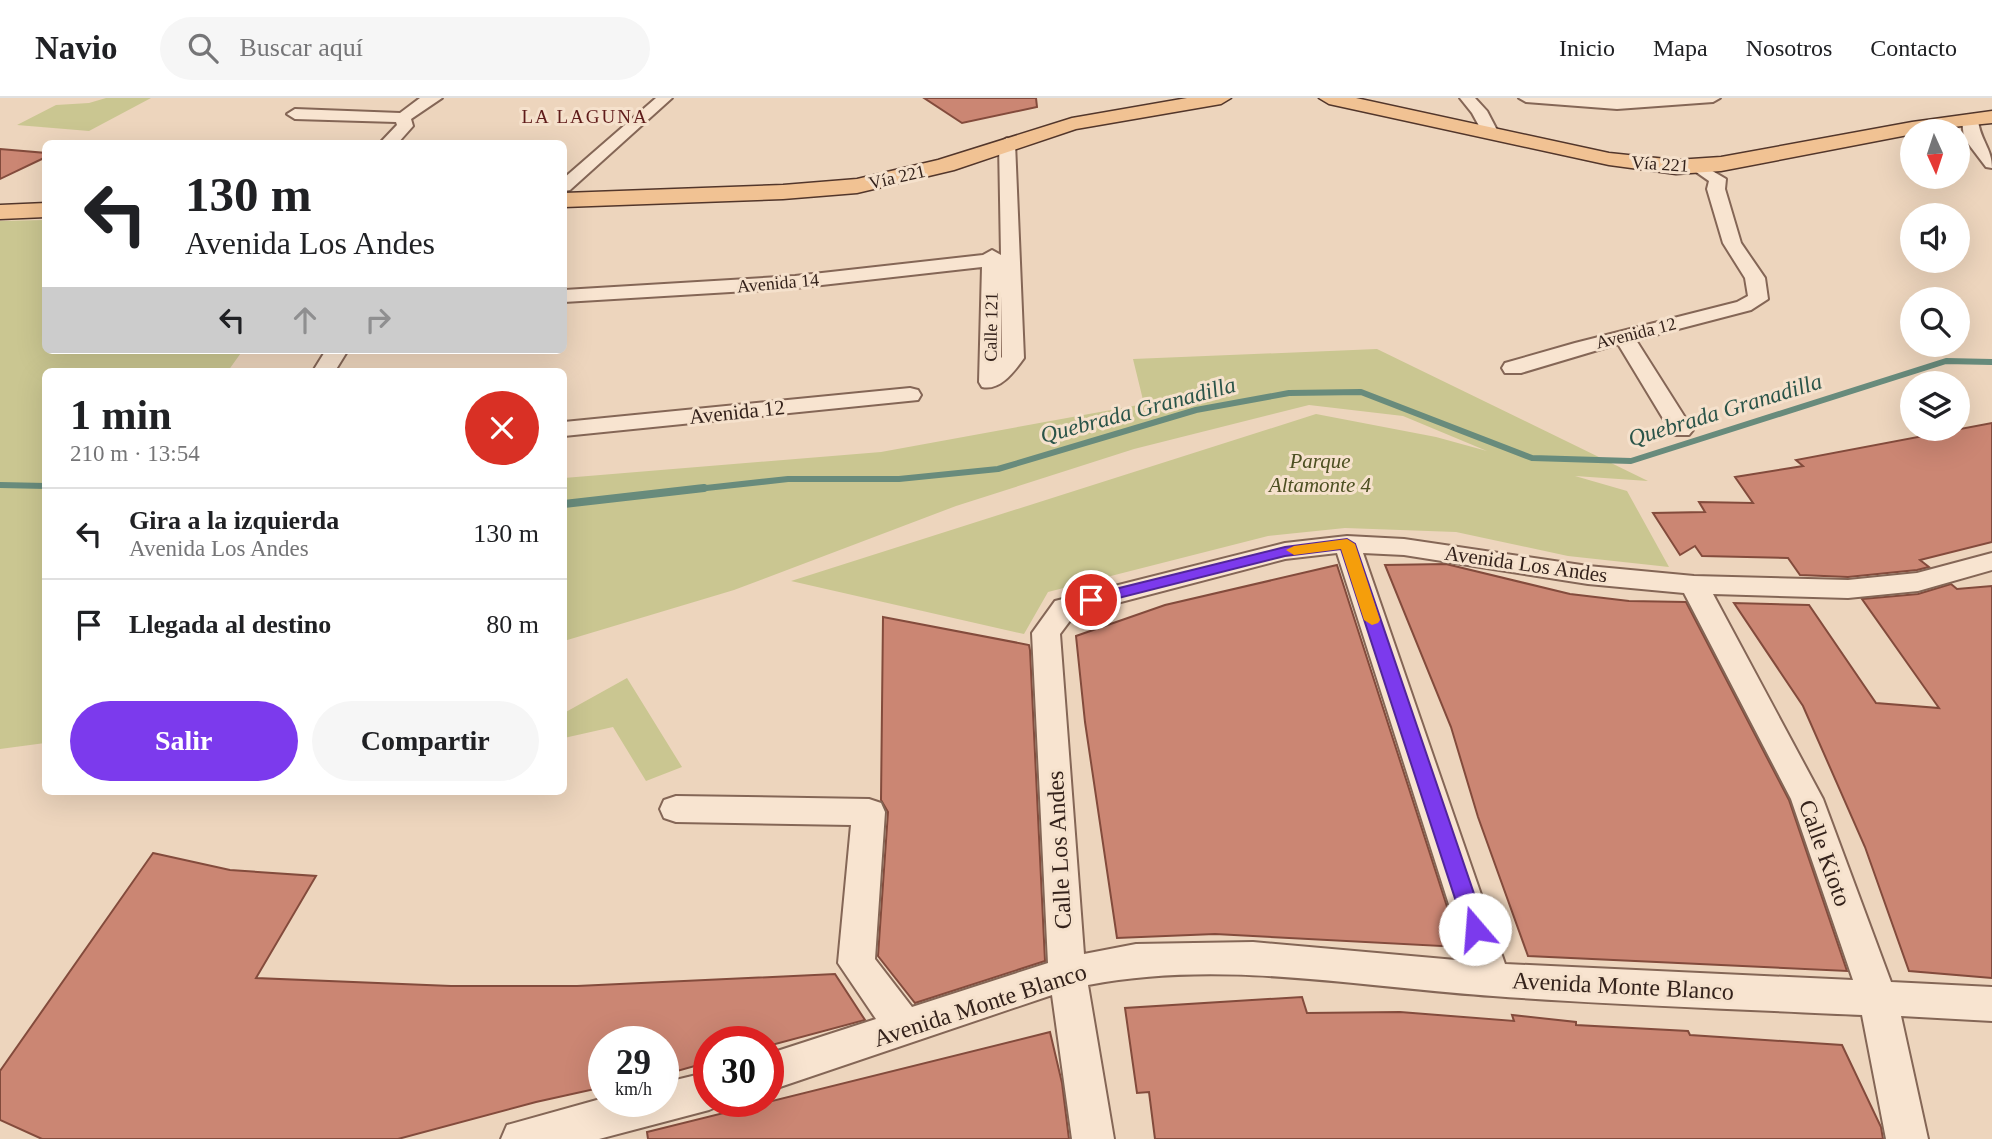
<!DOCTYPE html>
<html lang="es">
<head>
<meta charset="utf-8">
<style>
  :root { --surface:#fff; --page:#f6f6f6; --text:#202124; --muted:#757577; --line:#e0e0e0; --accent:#7c3aed }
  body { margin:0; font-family:"Times New Roman",serif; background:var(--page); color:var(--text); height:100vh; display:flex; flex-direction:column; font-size:26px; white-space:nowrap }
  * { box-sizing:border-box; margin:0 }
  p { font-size:23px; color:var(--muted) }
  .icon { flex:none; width:38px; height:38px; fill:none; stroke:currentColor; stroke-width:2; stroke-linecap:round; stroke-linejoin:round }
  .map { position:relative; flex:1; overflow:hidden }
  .drawer { position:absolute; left:42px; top:270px; width:525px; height:427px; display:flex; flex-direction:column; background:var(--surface); border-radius:10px; box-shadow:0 7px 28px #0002 }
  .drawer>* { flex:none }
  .top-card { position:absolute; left:42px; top:42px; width:525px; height:214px; border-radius:10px; box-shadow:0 7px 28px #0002; background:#fff; color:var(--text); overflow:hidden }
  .needle { width:46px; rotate:177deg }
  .controls { position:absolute; left:1900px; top:21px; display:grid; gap:14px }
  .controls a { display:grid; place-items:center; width:70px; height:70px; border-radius:50%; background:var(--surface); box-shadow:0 7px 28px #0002; font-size:35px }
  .speed { position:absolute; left:588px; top:928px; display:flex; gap:14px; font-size:35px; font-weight:700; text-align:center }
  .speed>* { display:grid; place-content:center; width:91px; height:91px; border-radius:50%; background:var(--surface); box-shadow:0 7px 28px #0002; line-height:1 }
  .speed small { font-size:18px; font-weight:400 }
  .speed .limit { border:10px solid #d22; background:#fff; color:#111 }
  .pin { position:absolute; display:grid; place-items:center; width:60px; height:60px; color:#fff; margin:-30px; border:4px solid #fff; border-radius:50%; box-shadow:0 2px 7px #0007 }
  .me { position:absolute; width:77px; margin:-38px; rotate:342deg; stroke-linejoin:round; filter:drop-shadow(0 0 5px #0008) }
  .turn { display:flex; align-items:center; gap:24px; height:147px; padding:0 28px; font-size:32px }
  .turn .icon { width:91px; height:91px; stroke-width:2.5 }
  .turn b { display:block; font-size:49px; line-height:60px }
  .lanes { display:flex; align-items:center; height:66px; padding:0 28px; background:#0003; justify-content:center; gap:35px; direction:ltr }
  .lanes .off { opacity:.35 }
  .round { display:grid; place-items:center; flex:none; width:74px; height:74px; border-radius:37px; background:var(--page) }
  .head { display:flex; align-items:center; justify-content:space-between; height:119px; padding:0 28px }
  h1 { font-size:42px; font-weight:700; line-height:52px }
  .button { display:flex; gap:14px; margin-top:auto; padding:14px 28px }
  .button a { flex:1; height:80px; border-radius:42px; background:var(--accent); color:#fff; font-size:28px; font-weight:700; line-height:80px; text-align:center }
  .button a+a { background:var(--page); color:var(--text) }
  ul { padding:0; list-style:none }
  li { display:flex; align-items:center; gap:21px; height:91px; padding:0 28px; border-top:2px solid var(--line) }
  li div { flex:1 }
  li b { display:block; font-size:26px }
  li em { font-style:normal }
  header { display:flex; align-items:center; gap:42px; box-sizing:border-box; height:98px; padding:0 35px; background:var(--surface); border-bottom:2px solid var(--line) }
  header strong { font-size:33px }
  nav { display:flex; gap:38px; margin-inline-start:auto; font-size:24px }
  .search { width:490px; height:63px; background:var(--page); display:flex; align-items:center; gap:18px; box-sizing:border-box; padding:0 24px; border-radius:38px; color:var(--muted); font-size:26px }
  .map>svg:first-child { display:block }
  .green { fill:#cac691 }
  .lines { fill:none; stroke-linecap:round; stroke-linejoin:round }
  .stream-far1 { stroke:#688b7c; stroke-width:6 }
  .stream { stroke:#688b7c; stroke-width:8 }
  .building { fill:#cb8673; stroke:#834b3c; stroke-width:2 }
  .minor-casing { stroke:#846656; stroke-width:4 }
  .major-casing { stroke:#52362b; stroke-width:3 }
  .minor { fill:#f8e4d0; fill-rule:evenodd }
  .major { fill:#f1c293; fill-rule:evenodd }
  .route { fill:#7c3aed; stroke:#51269a; stroke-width:2 }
  .slow { fill:#f59e0b }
  .labels { text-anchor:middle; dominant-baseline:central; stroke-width:6; stroke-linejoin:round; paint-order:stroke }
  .far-street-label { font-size:18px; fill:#34221b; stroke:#f5e1cc }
  .far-neighbourhood-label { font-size:19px; letter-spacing:2px; fill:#601c1b; stroke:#f5e1cc }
  .street-label { font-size:21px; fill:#34221b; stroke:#f5e1cc }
  .park-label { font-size:21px; font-style:italic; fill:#4d5022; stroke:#f5e1cc }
  .water-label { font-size:23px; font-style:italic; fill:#2a5449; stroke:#f5e1cc }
  .near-street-label { font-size:24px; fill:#34221b; stroke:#f5e1cc }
</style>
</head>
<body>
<header>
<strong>Navio</strong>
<div class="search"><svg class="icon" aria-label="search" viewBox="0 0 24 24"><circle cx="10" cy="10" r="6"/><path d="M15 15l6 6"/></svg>Buscar aquí</div>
<nav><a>Inicio</a><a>Mapa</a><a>Nosotros</a><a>Contacto</a></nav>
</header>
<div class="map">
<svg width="1992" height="1041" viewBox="0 0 1992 1041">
  <rect width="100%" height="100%" fill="#edd5bd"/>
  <path class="green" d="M106,0h45l-62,33 -72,-6 39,-20 33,-2z
    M45,122l1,130h197l-15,21h-182l-1,372 -45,6v-528z
    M1377,251l271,132 -73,-5 52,15 42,76 -101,-11 -112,-24 -111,-4 -77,8 -220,56 -24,42 -233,-53 525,-167 120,23 51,14 -84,-35 -94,-11 -175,44 -178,57 -222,84 -170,51v-163l317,-26 263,-48 -11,-45z
    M627,580l55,89 -36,14 -33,-54 -49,11v-25z"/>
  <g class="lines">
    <path class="stream-far1" d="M0,387l46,1
      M688,392l100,-11h111l99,-10 198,-59 93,-17 72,-1 171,66 99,3 315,-100 46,1"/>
    <path class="stream" d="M564,406l140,-16"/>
  </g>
  <path class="building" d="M924,0h112l1,9 -75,16z
    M0,51l46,4v4l-46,22z
    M1992,325v119l-72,18 9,7 -12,3 -69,7 -48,-2 -12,-17 -86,-2 -7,-10 -15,9 -27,-42 52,-1 -6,-10 54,1 -18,-26 68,-11 -7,-6z
    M1446,466l124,30 59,7 57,1 103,198 58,171 -319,-15 -50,-139 -27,-90 -66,-162z
    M1337,467l123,382 -245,-13 -98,4 -32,-216 -9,-86 89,-31z
    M1951,486l6,5 35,-3v392l-83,-7 -44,-124 -62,-141 -69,-103 75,2 67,98 63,5 -77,-109 56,-5z
    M883,519l146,28 1,5 15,311 -130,42 -37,-47 10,-144 -7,-12z
    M153,755l77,17 86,6 -60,102 195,8h126l258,-12 30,46 -97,26v-5h-59v21l-46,13v-34h-59v46l-68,15 -138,37h-356l-42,-19v-49z
    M1302,899l5,16 93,-1 114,9 -2,-6 64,7v3l112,6 2,4 152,10 39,82 2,12h-728l-6,-47 -12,1 -12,-85z
    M1050,934l12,51 7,56h-421l-1,-7z"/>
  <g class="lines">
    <defs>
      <path id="minor" d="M420,0h22l-31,21 2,7 -16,18h-18l18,-19 -1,-3 -101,-3 -8,-5 8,-5 105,4z
        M656,0h16l-102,92 -6,1v-13z
        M1460,0h15l12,13 11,21 -2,3h-12l-12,-22z
        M1519,0h201l-7,4 -96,7 -91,-7z
        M1970,17l8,5c2,20 14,28 14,48l-6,-1 -22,-29 -2,-18z
        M1007,40l8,5 9,215c-10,14 -24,33 -42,29l-3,-5 3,-115 -187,21 -231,14v-12l231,-14 188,-21 9,-5 9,5 -2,-112zM1001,197l1,62 -1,1z
        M1697,64l29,17 -1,10 16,54 24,35 3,21 -17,11 -115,30 57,90 -4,5h-16l-55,-91 -97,29h-16l-3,-5 3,-5 70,-20 162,-41 11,-6 -3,-18 -22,-35 -16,-54 2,-8 -20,-14z
        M326,252h22l-13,21h-22z
        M910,290l8,2 3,5 -3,5 -354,36v-14z
        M1347,438l57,3 184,27 106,10 154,4 69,-7 75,-20v17l-74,21 -70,7 -135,-4 110,205 68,183 101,5v34l-91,-5 27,123h-42l-24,-124c-123,-6 -246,-10 -369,-19 -135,-9 -271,-37 -405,-11l26,154h-42l-20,-144 -284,96v-37l108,-35 -38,-56 13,-138 -175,-3 -12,-4 -4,-9 4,-9 12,-4 193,3 12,4 4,9 -10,147 37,48 136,-44 -16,-330 23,-32 230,-58zM1337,455l130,408 -214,-19 -117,2 -52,10 -24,-320 15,-20 210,-55zM1363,455l41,2 184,29 96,9 107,206 62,181 -348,-16z
        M709,974v29h16l-2,3 -14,6 -110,29h-98l6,-14 97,-27v3h59v-18z"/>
      <path id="major" d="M1187,0h44l-10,6 -145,25 -122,41 -97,23 -74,6 -219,8v-14l219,-8 74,-6 81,-19 134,-42z
        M1319,0h37l253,55 67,7 45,-3 191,-35 80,-11v12l-79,8v3l-192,37 -45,3 -67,-9 -280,-61z
        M46,105v14l-46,2v-14z"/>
    </defs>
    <use href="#minor" class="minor-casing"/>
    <use href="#major" class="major-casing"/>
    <use href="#minor" class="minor"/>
    <use href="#major" class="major"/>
  </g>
  <path class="route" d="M1347,441l8,5 131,385 -3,6 -8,3 -7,-3 -3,-6 -124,-380 -56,7 -194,49 -7,-5 7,-5 194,-48z"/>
  <path class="slow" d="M1347,441l8,5 25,76 -2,3 -6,2 -8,-5 -23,-71 -47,6 -8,-5 8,-4z"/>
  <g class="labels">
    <g class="far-street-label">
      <text transform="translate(1660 66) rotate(4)">Vía 221</text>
      <text transform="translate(897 79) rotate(-13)">Vía 221</text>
      <text transform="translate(778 185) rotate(-5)">Avenida 14</text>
      <text transform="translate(991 229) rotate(-89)">Calle 121</text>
      <text transform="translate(1636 235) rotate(-14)">Avenida 12</text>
    </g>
    <g class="far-neighbourhood-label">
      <text x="585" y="18">LA LAGUNA</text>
    </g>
    <g class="street-label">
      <text transform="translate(737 314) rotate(-6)">Avenida 12</text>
      <text transform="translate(1526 466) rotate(8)">Avenida Los Andes</text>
    </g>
    <g class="park-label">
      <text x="1320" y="363">Parque<tspan x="1320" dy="24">Altamonte 4</tspan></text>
    </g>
    <g class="water-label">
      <text transform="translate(1138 312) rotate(-15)">Quebrada Granadilla</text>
      <text transform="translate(1725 312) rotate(-17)">Quebrada Granadilla</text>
    </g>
    <g class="near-street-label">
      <text transform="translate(1059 752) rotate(-93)">Calle Los Andes</text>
      <text transform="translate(1825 755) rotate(70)">Calle Kioto</text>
      <text transform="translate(1623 888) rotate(3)">Avenida Monte Blanco</text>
      <text transform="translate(980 907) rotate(-18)">Avenida Monte Blanco</text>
    </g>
  </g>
</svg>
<div class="controls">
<a><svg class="needle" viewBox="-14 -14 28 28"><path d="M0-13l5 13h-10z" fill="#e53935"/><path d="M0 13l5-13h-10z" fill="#757577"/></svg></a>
<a><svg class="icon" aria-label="sound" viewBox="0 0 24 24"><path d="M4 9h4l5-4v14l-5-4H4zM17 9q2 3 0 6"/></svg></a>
<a><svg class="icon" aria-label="search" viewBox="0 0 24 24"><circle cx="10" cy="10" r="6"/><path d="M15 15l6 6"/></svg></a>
<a><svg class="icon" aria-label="layers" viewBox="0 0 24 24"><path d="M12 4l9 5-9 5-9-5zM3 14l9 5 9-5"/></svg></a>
</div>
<div class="speed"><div>29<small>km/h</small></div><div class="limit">30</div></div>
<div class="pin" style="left:1091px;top:502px;background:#d93025"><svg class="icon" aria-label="arrive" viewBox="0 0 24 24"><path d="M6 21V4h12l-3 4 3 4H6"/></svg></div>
<svg class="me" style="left:1475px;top:831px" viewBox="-20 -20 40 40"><circle r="19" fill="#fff"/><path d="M0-13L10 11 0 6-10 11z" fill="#7c3aed"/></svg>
<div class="top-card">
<div class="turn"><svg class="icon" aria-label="left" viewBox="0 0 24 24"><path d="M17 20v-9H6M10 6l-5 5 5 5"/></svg><div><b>130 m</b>Avenida Los Andes</div></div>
<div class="lanes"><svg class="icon" aria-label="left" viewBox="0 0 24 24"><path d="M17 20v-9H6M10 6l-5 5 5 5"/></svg><svg class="icon off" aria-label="ahead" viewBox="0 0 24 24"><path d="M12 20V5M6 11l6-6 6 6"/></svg><svg class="icon off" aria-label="right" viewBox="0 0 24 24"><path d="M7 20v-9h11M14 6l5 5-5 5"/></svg></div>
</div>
<section class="drawer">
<div class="head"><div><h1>1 min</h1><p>210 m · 13:54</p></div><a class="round" style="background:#d93025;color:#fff"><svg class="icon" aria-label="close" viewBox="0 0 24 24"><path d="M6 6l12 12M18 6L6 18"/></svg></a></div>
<ul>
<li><svg class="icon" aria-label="left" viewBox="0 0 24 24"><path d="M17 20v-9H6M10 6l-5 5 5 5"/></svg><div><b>Gira a la izquierda</b><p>Avenida Los Andes</p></div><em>130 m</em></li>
<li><svg class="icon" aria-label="arrive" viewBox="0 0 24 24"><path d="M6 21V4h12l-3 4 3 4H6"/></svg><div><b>Llegada al destino</b></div><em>80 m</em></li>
</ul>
<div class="button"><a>Salir</a><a>Compartir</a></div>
</section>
</div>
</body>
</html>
